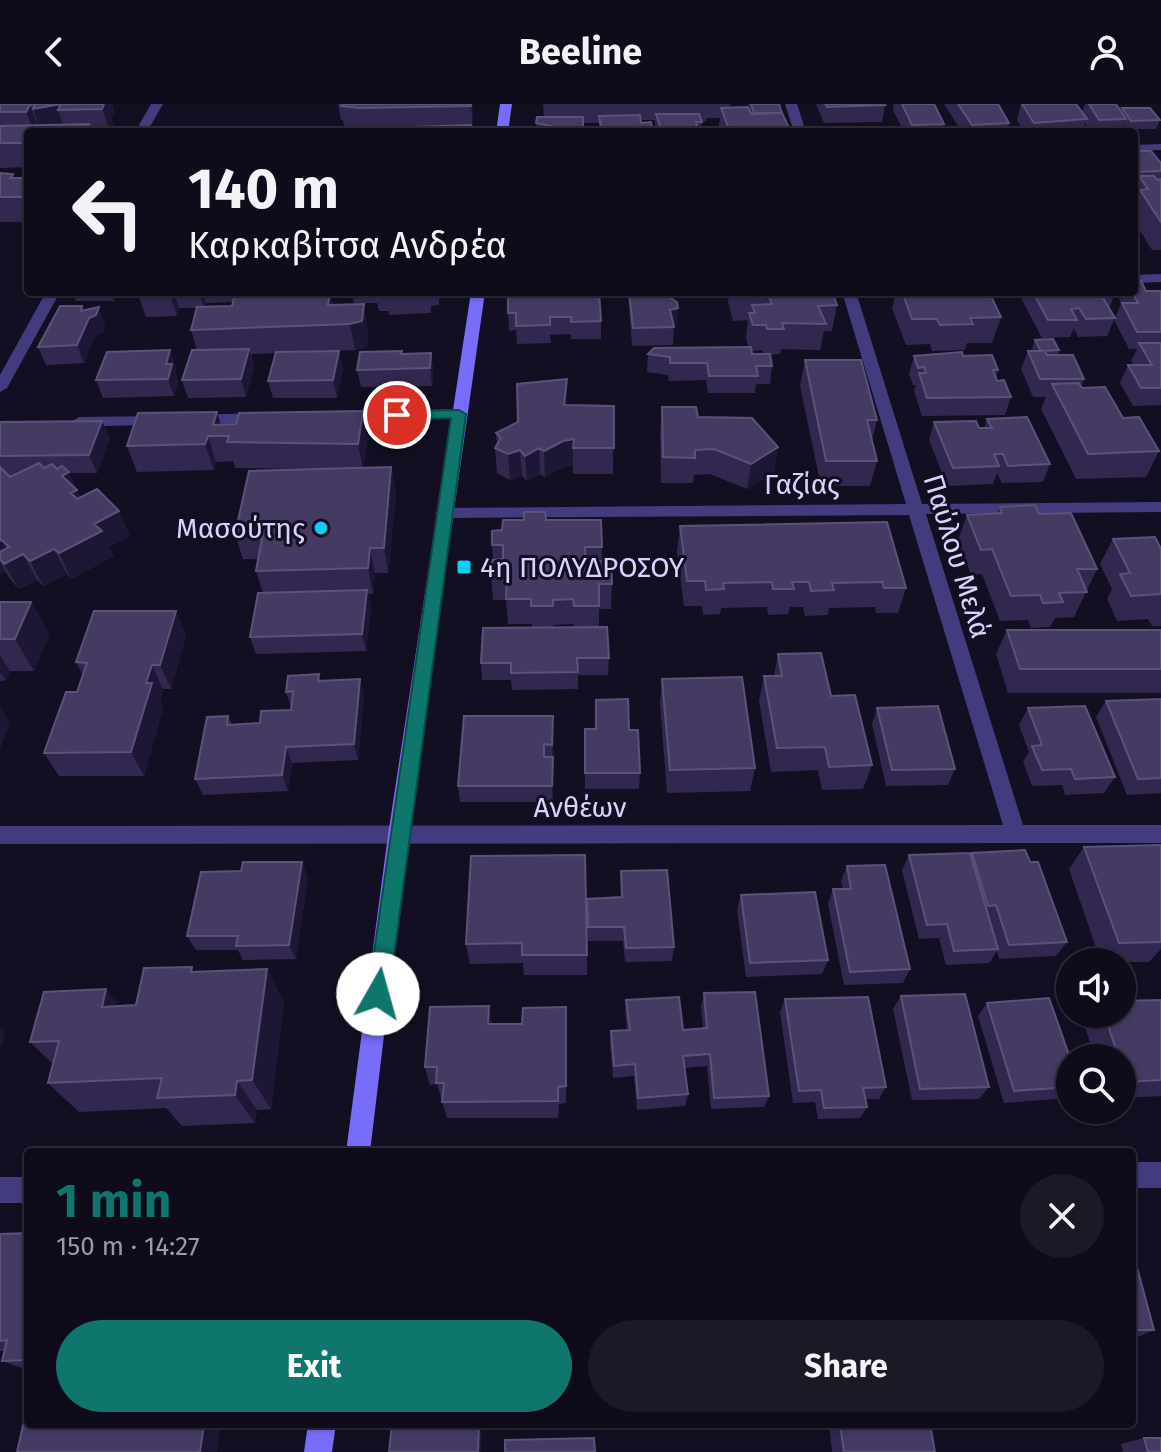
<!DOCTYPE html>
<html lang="en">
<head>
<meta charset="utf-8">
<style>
  :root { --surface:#0e0b1a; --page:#1c1927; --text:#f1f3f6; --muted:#9b9ba2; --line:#2e2b39; --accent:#0f766e }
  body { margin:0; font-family:"Fira Sans",sans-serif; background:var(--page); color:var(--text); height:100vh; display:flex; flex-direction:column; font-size:30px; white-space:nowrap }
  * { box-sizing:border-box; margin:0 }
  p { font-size:26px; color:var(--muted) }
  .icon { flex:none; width:44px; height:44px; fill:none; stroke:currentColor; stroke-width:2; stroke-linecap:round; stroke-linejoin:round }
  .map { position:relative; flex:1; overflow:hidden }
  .details { position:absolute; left:24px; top:1044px; width:1112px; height:280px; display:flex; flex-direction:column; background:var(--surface); border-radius:8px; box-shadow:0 2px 6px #0004,0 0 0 2px var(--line) }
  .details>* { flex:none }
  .top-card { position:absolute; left:24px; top:24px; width:1114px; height:168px; border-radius:8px; box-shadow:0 2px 6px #0004,0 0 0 2px var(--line); background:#0e0b1a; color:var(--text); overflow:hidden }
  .fabs { position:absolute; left:1056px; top:844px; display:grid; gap:16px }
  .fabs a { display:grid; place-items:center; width:80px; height:80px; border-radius:50%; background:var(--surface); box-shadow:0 2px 6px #0004,0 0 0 2px var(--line); font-size:40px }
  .pin { position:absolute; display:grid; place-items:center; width:68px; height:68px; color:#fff; margin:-34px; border:4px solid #fff; border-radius:50%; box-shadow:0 2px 8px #0007 }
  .me { position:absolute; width:88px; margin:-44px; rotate:7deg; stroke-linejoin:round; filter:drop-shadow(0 0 6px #0008) }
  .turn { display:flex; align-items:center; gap:28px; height:168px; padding:0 32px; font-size:36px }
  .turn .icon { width:104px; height:104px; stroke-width:2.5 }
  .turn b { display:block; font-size:56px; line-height:68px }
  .round { display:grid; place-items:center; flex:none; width:84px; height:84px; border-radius:42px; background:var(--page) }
  .overview { display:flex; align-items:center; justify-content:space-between; height:136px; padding:0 32px }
  h1 { font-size:48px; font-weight:700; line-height:60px; color:var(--accent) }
  .button { display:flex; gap:16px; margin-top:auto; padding:16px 32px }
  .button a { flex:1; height:92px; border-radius:48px; background:var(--accent); color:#fff; font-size:32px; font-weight:700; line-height:92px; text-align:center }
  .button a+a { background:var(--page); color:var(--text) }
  header { display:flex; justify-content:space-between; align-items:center; height:104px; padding:0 32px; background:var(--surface); font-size:36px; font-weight:700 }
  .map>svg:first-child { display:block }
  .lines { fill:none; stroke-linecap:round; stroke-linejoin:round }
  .street { fill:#423c7f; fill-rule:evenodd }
  .secondary { fill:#776df9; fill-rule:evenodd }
  .wall { fill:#32284f; fill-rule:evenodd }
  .shaded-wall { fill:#1e1635 }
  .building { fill:#443a62; stroke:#5b527a; stroke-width:2 }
  .route { fill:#0f766e; stroke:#0a4d48; stroke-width:2 }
  .poi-dot { fill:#0acef1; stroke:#130f22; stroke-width:3 }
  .labels { text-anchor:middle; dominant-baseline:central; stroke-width:6; stroke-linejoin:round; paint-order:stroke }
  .street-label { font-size:28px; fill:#d9d2fd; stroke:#130f22 }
  .poi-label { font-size:28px; fill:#d9d2fd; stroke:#130f22; text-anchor:end }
</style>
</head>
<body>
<header><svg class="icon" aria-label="back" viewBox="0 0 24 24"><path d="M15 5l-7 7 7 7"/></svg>Beeline<svg class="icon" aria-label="person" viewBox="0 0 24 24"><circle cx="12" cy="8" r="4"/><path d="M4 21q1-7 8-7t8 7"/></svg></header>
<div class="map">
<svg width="1161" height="1348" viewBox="0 0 1161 1348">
  <rect width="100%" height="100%" fill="#130f22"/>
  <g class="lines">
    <path class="street" d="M151,0h12l-16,28h-12z
      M785,0h12l9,28h-12z
      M1161,40v6l-27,1v-6z
      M1161,170v8l-27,1v-8z
      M46,188h14l-53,96 -7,4v-17z
      M842,188h14l66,212 239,-2v10l-235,2 97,311h138v18l-1161,1v-18l1003,-1 -94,-310 -466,3 -8,-5 8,-5 463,-4z
      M459,305l5,2v6l-125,5 -8,-5 8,-5z
      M263,309l8,5 -3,3 -73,4 -8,-5 8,-5z
      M163,312l8,5 -3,3 -89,3 -8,-5 8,-5z
      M1132,1058h29v26h-29z
      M0,1073h28v26h-28z"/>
    <path class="secondary" d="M500,0h12l-4,28h-12z
      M471,188h14l-77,543 -38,317h-24l42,-317z
      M308,1320h28l-4,28h-28z"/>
  </g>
  <path class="wall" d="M0,0h112l2,8 -3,6 2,7 -3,7h-82v35l-28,1z
    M338,0h134l1,26h-2v2h-109l-17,-2 -2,-10h-2z
    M543,0h188l-1,4 21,6 -3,-10h31l11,26v2h-68l-3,-7 1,-7h-14v3h-4l-1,11h-46v-12h-14v3l12,9h-54v-9h-16v9h-47v-9l8,-6z
    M816,0h68l1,1 -3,17 -58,1z
    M894,0h40l10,20 -2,8h-38l-11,-22z
    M944,0h54l11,19 -3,9h-44z
    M1021,0h55l6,8 3,-8h31l5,7 1,-3 38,12 -4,9h-28l-4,-5 -2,8h-32l-5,-9 -3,9h-57l-8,-12z
    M1134,47l27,20v79h-9l-18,-29z
    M0,69l13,1 2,4h13v44h-28z
    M1161,187v114l-28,1 -13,-23 8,-18h6l-3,-4 6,-12h-8l-15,-29 7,-16 -2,-6 2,-6z
    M72,188h46l-4,9h-38z
    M137,188h302v13l-8,1v7l-42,2v-4h-10l-2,-8h-23l-1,-5h-22l2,7 35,25 -1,17 -12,3 -27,1 15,17 -6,30h-64l-5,-17 7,-28 -24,1 3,13 -8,30 -58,1 -6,-18 15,-30 -6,-20 6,-22h-18l-2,8 -31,1zM233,198l-1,4 -27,1 1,-4z
    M628,188h41l8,33 -3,1 -1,19 -41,1z
    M729,188h103l5,13 -5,26h-8l-4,19 -39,-1 -1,5 -10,1 2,11 -2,18h-14l-1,9h-47l-2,-13 -37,1 -1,-6 -21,-3 1,-18 100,-7 -2,-9 2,-18 -15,1 -5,-19zM762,246l1,4h-11v-3z
    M896,188h93l12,25 -9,26h-25l-2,7 -33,1 -2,-7 -24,1 -14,-37z
    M1025,188h87l2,4 -5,13 6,9 -8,18 -29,1 -4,-9 -4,9 -28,1 -20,-38z
    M548,190l53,27v18h-30v-5l-21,1 1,8 -34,1 -1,-14 -7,1 -1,-18z
    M82,202l2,4 21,15 -2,7 -8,4 -11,27 -38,2 -8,-18z
    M1035,236l24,10 -1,5 26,24 -3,7 1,2 41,30 36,33 -13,26 -70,2 -35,-70 5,-12h-13l-12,-28 7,-18h5l-1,-3z
    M402,247v3l29,-1 2,18 -1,15 -71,1 -4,-17z
    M914,252h49l35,14 -2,8 1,3 14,16 -6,18 -83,1 -8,-25 2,-6h-3l-4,-11z
    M805,256l72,60 -5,20 5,21 -7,25h-49l-21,-100z
    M176,264l-1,3 3,11 -4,14 -71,2 -7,-18z
    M567,302h47l-1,68h-40v-9l-10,2 -18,10 -5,-3 -13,7 -5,-5 -12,4 -13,-7 -2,-25 2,-3 -1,-12z
    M662,303l36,10 80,30 -4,26 -27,16 -37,-15 -16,1 -1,8h-32l-1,-50z
    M217,308l4,13 147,11 -5,32 28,-1 5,26 -8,80h-13l-2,21h-5l3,14 -5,43 -110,3 -6,-17 13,-44 -7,-22 2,-12h-15l-8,-25 90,-65 -90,-1 -2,-7 -17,1 -2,8 -77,2 -10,-26z
    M987,315l63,45 -7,18 -41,1 -5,-10 -4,11 -46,2 -18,-46 5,-18 50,6z
    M102,317l8,18 -13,34h-28l11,24 50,39 -21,11 5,9 -43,23 -4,-5 -24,12 -6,-6 -18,9 -9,-10 -5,-8 -5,2v-151z
    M1000,403l39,7 58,55 -23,48 -19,1 -5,9 -19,1 -3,-8 -28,1 -18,-47 -11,1 -13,-35 9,-25 30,-2z
    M546,416l56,27v14l10,23 -1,25h-12v18l10,31 -1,17h-30v14l-66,1 -1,-10h-29l-1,-17 51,-35v-4h-24l-2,-24h-13l-2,-25 2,-15 -1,-15 10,-15zM574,520v3h-21v-2z
    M680,422l226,62 -8,25h-22l-1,-6 -46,1 -1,7 -23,1 -2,-9h-13l-2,7 -20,1 -1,-8 -46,1 -1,6 -17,1 -1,-9h-18l-7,-54z
    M1113,435l48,10v77h-9l-4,-7 -31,2 -10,-22 5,-10 -12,-25z
    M0,498h31l18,32 -15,37h-24l-4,9 -6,1z
    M1007,526h154v63h-153l-12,-39z
    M186,532l-15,53h-8l-3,12 3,7 -19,68h-85l-15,-23 33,-61 6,-17 -7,-13z
    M778,550l53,42 41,69 -9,24 -41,1 -4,-20 -47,2 -12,-71 5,-25h10z
    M319,570l2,7 43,15 -6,64 -66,3 -4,28 -85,4 -8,-16 33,-63 4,8 28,-1 31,-13v-3l-5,-15z
    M662,575l93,89 -5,23 -83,2 -7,-90z
    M1161,595v94l-34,2 -31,-78 10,-16z
    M596,596l33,30 11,43 -1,16h-54v-60h11z
    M877,604l78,61 -7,16 -62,1 -14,-62z
    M1028,604l87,69 -11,16 -39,2 -3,-10 -30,1 -9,-24 6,-10 -10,-27z
    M553,612v86h-93l-2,-16z
    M1161,741v104l-12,13h-48l-32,-93 15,-22z
    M972,749l58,9 37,80 -11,14 -57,3 -2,-8 -8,12 -43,2 -7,-27 -20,1 -17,-69 7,-15h61z
    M471,752l116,99v20h-63l-1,-12 -53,1 -4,-20z
    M847,762l63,103 -7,14 -59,2 -16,-81 5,-15h10l-2,-8z
    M621,767l53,76 -2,14 -47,1 -2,-21h-35l-1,-42 34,-2z
    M308,773l-12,82 -53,1 -5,-10h-42l-9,-14z
    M741,791l87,65 -6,14 -76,3 -9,-68z
    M267,865l17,34 -13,106 -14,1 -2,13 -73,3 -16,-18 -87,4 -31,-29 5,-19 -23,-22 90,-36 16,-1 59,-33z
    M704,889l65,103 -5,11 -53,2 -4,-43 -23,2 4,26 -3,12 -48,4 -3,-34 -21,2 -3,-34 1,-13 16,-1 -2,-17 1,-13 57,30 20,-2 -2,-22z
    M901,892l88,91 -10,12 -67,1 -19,-91z
    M785,895l101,88 -7,12h-13l1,8 -7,11 -42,1 -3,-17 -22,1 -13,-91z
    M1161,896v96l-39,2v-40h-27l-12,-37 6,-7h33z
    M987,899l83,55v38l-2,2 -64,5 -26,-87z
    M489,902l3,18 75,2 -1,77 -7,1 -1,14h-111l-10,-34 -7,1 -5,-18z
    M28,1129v136h-3l-23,-8 2,-10h-4v-117z
    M1132,1145l22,81 -16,7h-6z
    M829,1320h101l5,28h-103z
    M1144,1334l17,14h-38l-2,-8z"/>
  <path class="shaded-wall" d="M61,0l-3,6 7,19 -24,3 -8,-23z
    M101,0h11l2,8 -3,6 2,7 -3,7z
    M471,0h1l1,13v13z
    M30,1l9,23 -5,4 -8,-20z
    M89,20l3,8h-7z
    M110,188h8l-4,9z
    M169,188h5l5,16 -2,8z
    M200,188h2l4,11 -2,5z
    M330,188l5,24 -7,-11z
    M364,200l4,26 -1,17 -12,3 -5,-26z
    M82,202l6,14 11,-13 6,18 -2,7 -8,4 -11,27 -7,-18z
    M678,204l-1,17 -8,3 1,-18z
    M249,245l5,18 -8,30 -5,-18z
    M170,246l6,18 -1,3 3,11 -4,14 -6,-17 -2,-15z
    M339,247l4,17 -6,30 -4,-18z
    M431,249l2,18 -1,15 -2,-18z
    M567,275v26h-3z
    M363,307l5,25 -5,33 -5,-25z
    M217,308l7,24 -11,-11z
    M102,317l8,18 -13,34 -8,-18z
    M208,332l8,26 -2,8 -9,-26z
    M574,335l-1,9v17l-10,2 -18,10 -1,-26 19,-10z
    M778,343l-4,26 -27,16 4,-25z
    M539,344l1,26 -13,7 -2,-25z
    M520,346l2,26 -12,4 -2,-26z
    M391,363l5,26 -8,80 -4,-25z
    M69,368l20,44 -6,3 -21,-43z
    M119,407l11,25 -21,11 5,9 -43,23 -12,-26 35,-29z
    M2,436l11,20 10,-6 14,26 -18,9 -15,-25 -4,-5v-18z
    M370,444l5,25 -2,21 -5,-26z
    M54,445l13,25 -24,12 -13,-25z
    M0,457l5,10 -5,2z
    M367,486l4,18 -5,43 -4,-17z
    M31,498l18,32 -15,37 -19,-32z
    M176,507l10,25 -15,53 -11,-24z
    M0,551l10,16 -4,9 -6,-8z
    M152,561l11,24 -3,12 3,7 -19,68 -13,-24 15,-69z
    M360,575l4,17 -6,64 -4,-16z
    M0,603l10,16 -10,26z
    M553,612l1,57 -1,29 -1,-16z
    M286,643l6,16 -4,28 -6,-16z
    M302,758l6,15 -12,82 -7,-14z
    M267,865l17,34 -13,106 -19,-29z
    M106,885l26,32 -30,-14z
    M489,902l3,19 -4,-1z
    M0,923l5,5 -5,18z
    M237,977l20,29 -2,13 -20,-28z
    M204,1320h17l-4,28h-17z
    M479,1320h3l-1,28h-3z"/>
  <path class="building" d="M0,0h104l-2,5 -44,1 3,-6 -28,5 2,-5 -5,1 -4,7h-26z
    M342,0h129v2l-112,2 -18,-2z
    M751,0h28l3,9h-28z
    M825,0h59l1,1 -58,2z
    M902,0h32l10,20 -32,1z
    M958,0h40l11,19 -37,2z
    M1022,0h54l11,15 -53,4z
    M1089,0h27l10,15 -27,1z
    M748,3l3,7 31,-1 8,17 -60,2 -9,-24z
    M1122,4h28l10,12 -29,1z
    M656,10h43l3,8h-6l3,10h-37z
    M640,11l1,8 10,-1 2,10h-51l-3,-16z
    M537,13h46v15h-32v-6l-15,-3z
    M89,20l-4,8h-57v11h-28v-17z
    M471,21v7h-90v-4z
    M338,24l-1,4h-75l1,-3z
    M1134,47h17l10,12v8l-27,1z
    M0,69l13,1 -3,4h18v14l-3,5h-25z
    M1139,72h15l3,4 4,-1v43l-21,-32 8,-1z
    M1134,177h7l5,10h15v41h-24l-15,-29h16l-6,-11h2z
    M304,188h26l-2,13 36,-1 -2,17 -12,3 -159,6 6,-23 35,-1 3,-12z
    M526,188h22v2h10v-2h41l2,29 -30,1v-5h-21v8l-34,1v-13h-8v-19l18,-1z
    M629,188h40v5l8,5 1,6 -8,2 4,17 -41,1z
    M735,188h97l5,13 -19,1 8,18 -44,-1 2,6h-17l-1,-4h-13l-4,-12h6l-3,-8 20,-1 -4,-10 -32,1z
    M902,188h87l12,25 -31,1 3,6 -33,1 -3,-6h-25z
    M1033,188h79l2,4h-12l13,22 -29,1 -7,-11 -8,1 6,11h-29z
    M60,202h22l-1,5 18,-4 -3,8 -7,3 -12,27 -39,2z
    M1053,235l6,11 -18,1 -6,-11z
    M1139,239h22v45h-20l-13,-23h24z
    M751,243l1,7h18l2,12h-16l2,10h-49l-2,-13h-37v-6l-22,-3 6,-6z
    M249,245l-8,30 -59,1 10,-30z
    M170,246l-4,14h6l-4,15 -72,1 11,-28z
    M339,247l-6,29 -65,1 8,-29z
    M402,247l-1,3 30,-1 -1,15 -73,2 3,-18z
    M1028,247h17l2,4h26l11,24h-44z
    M962,248l1,4 29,-1 6,15h-5l4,11 7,-1 7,17 -84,1 -8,-25h7l-2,-6 -6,1 -4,-12z
    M805,256h56l16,60h-10l10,41h-51z
    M567,275l-3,26 50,1v42h-41l1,-9 -11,2 -19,10 -5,-3 -14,8 -5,-6 -12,4 -13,-6 6,-10 -5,-5 22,-11 -1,-38z
    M1079,279l3,5 23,-1 18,31 16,-1 20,34 -71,3 -36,-70z
    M662,303h34l2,10 54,1 26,29 -27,17 -37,-15 -19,1v8l-32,-1z
    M363,307l-5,33 -131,-2 2,-6h-21l-3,8 -78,2 11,-33 79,-1 -4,13 23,-1 3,-11z
    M1027,313l23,47 -42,2 -5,-12h-9l5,12 -46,2 -19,-46 42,-1 3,7h13l-5,-9z
    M102,317l-13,34 -89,1v-34z
    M39,359l5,5 8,-4 5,5 5,-3 7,6 -7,4 15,14 -6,3 6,6 20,-10 22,22 -25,13 8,7 -43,22 -5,-4 -24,12 -7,-7 -19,10 -4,-5v-7l9,-5 -7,-7 -2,1v-74l10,10z
    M391,363l-7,81h-14l-2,20 -112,3 7,-38 -28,1 14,-63z
    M1035,401l4,9 32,-1 26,56h-20l10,23 -28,1 4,9 -20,1 -3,-8 -29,1 -19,-47 -11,1 -14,-35 35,-2 -2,-6z
    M524,408h21l1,8h55l1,27h-17l1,14h25l1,23h-13v22h-25l-1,-7 -20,1v6h-22v-7h-25l1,-24h-16l1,-15 11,-1v-14h-11v-14l10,-1 1,-10h21z
    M887,418l19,66h-22l-2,-6 -50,1 2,7 -23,1 -2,-9h-17l2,7h-21l-1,-7 -49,1 1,6 -18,1 -1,-9h-18l-7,-55z
    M1155,433l6,12v45l-30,2 -11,-22 10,-1 -17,-34z
    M367,486l-5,44 -112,3 8,-44z
    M0,498h31l-16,37h-15z
    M94,507h82l-16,54h-8l-6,18h6l-21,69 -87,1 22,-61h11l10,-29 -11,-1z
    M607,523l2,31h-32l1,14 -67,1v-10h-30l2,-35z
    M1007,526h154v39h-141z
    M821,549l10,43 24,-1 17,70 -43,2 -4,-20 -48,1 -13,-72h18l-4,-22z
    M319,570l-1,7 42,-2 -6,65 -68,3 -4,28 -87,4 12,-62 21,-1 -1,9 33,-2 1,-12 30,-1 2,-19 -7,1 2,-16z
    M742,573l13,91 -85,2 -8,-91z
    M628,595l1,31h9l2,43h-55v-44h11v-29z
    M1161,595v79l-23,1 -32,-78z
    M938,602l17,63 -63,1 -15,-62z
    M1085,602l30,71 -40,2 -4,-10 -29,1 -10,-24 10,-1 -14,-37z
    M464,612h89l-1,29 -8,-1v13h9l-1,29h-94z
    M1161,741v97l-42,1 -35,-96z
    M1025,746l5,12h8l29,80 -58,3 -13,-40 -8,1 -16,-53z
    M970,749l28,96 -44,2 -7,-27 -20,1 -18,-70z
    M585,751l2,100h-65v-12l-56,1 5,-88z
    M243,758h59l-13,83 -53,1 2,-10h-51l14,-64 40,-1z
    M885,761l25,104 -60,3 -17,-83h18l-4,-23z
    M667,766l7,77 -48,1 -2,-21h-36l-1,-28 35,-2 -1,-26z
    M815,788l13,68 -78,3 -9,-68z
    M192,863l-1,5 76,-3 -15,111 -15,1 -2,14 -78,3 5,-20 -114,5 11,-42 -29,1 14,-50 62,-3 -4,18 34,-2 8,-37z
    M755,888l14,104 -55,2 -4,-44 -27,2 5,38 -50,4 -3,-34 -21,2 -3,-35 19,-1 -4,-30 53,-3 4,33 24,-2 -3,-35z
    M965,890l24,93 -69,2 -19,-93z
    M868,893l18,90 -23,1 4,19 -43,1 -3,-18 -22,1 -14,-92z
    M1049,894l21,60v29l-56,4 -27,-88z
    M1161,896v80l-34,2 -5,-16v-8h-3l-15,-44h18v-13z
    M489,902l-1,18h34l1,-16 43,-1v79l-8,1v14l-116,1 2,-19h-8l1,-16h-12l5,-60z
    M28,1129v127l-26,1 5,-21 -7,1v-107z
    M1132,1145l22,81h-22z
    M24,1317h4v3h176l-4,28h-183z
    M392,1320h87l-1,28h-89z
    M840,1320h90l5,28h-91z
    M594,1334l1,14h-90v-12z
    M1144,1334h17v14h-13z"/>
  <path class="route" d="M459,306l7,4 -77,580 -3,7 -8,2 -7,-2 -3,-7 83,-576 -54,2 -7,-5 7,-4z"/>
  <g class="poi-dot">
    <circle cx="321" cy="424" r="8"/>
    <rect x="456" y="455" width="16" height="16" rx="4"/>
  </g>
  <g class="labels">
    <g class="street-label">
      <text x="802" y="380">Γαζίας</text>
      <text transform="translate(957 452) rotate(73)">Παύλου Μελά</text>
      <text x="580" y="703">Ανθέων</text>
    </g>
    <g class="poi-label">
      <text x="305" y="424">Μασούτης</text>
      <text x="480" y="463" text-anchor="start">4η ΠΟΛΥΔΡΟΣΟΥ</text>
    </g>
  </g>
</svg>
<div class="fabs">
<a><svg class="icon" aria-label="sound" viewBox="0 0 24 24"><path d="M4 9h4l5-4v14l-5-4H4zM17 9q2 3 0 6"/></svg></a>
<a><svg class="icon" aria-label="search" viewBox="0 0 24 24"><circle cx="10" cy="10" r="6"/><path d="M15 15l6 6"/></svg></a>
</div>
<div class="pin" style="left:397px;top:311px;background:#d93025"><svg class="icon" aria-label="arrive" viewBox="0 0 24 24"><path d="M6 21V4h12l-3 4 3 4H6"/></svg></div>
<svg class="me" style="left:378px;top:890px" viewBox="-20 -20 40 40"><circle r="19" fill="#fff"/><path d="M0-13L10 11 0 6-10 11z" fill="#0f766e"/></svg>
<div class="top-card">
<div class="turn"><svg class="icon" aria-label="left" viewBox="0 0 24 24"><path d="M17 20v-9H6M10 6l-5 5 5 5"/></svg><div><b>140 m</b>Καρκαβίτσα Ανδρέα</div></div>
</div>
<section class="details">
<div class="overview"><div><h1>1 min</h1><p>150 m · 14:27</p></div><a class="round"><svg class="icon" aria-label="close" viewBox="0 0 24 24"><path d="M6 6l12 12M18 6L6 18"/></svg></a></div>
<div class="button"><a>Exit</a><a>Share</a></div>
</section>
</div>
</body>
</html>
